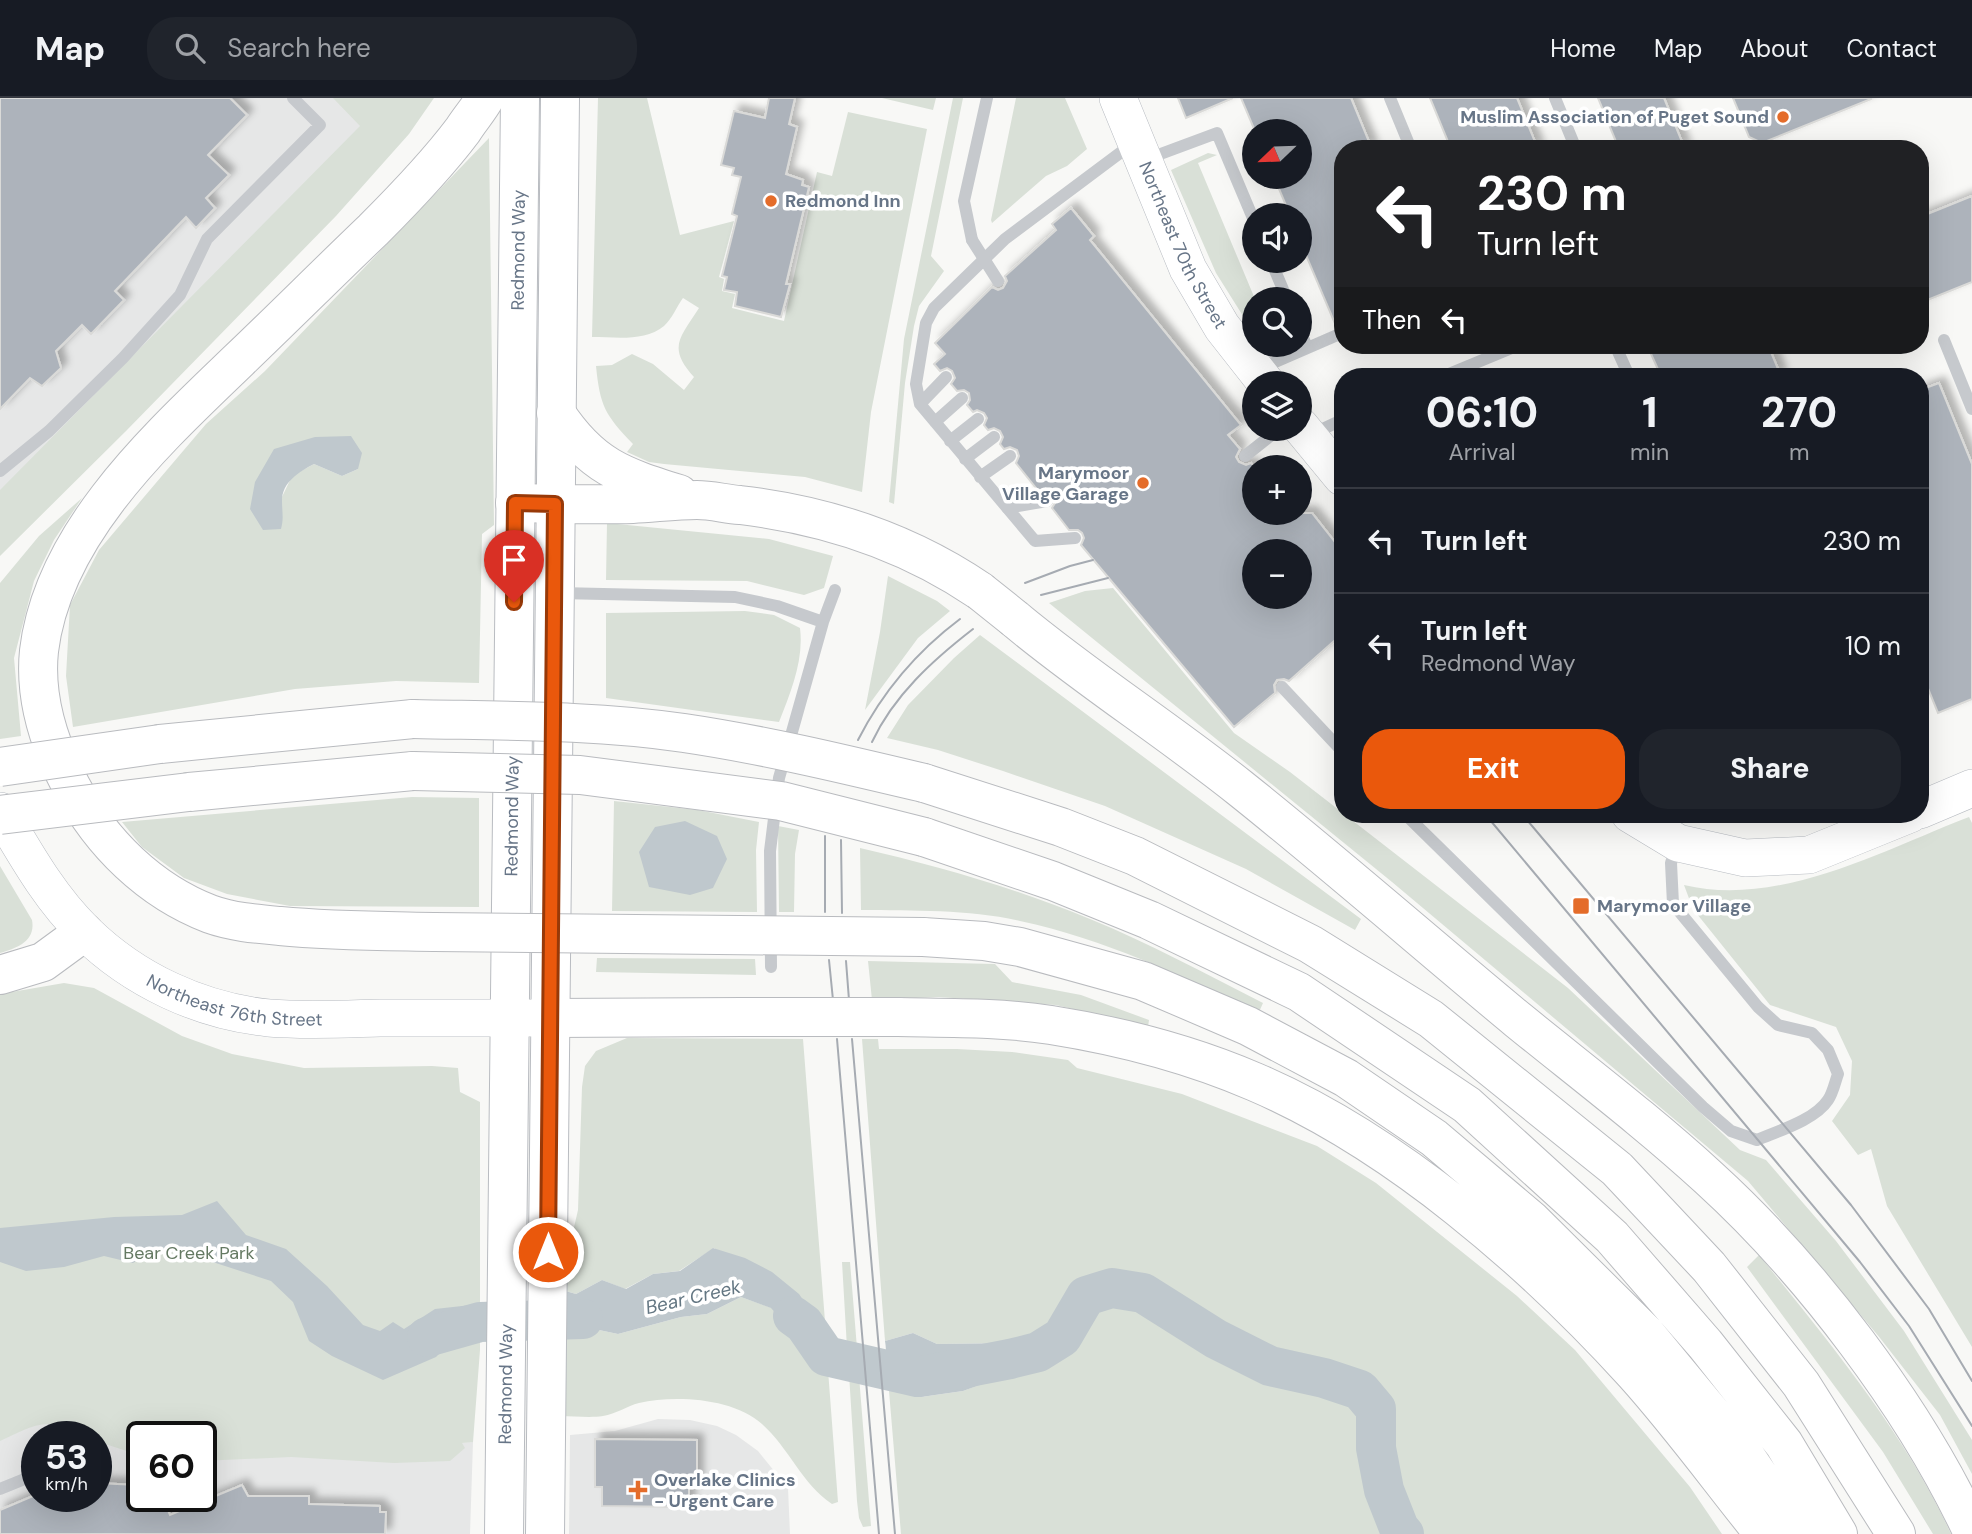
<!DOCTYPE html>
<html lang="en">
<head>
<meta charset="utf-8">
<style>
  :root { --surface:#171b24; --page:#20242c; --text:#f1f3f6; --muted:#9ea1a6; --line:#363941; --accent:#ea580c }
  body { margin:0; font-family:"DM Sans",sans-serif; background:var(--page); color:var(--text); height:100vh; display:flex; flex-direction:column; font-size:26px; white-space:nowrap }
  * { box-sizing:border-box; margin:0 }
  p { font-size:23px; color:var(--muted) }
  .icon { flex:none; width:38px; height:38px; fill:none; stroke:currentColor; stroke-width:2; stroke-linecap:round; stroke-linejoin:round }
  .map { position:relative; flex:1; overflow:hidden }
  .side { position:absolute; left:1334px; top:270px; width:595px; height:455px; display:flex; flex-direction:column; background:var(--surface); border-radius:28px; box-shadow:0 7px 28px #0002 }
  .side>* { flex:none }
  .top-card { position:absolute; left:1334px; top:42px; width:595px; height:214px; border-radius:28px; box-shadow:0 7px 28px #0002; background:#202124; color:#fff; overflow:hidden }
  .needle { width:46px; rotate:247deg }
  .controls { position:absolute; left:1242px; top:21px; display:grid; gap:14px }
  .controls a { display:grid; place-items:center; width:70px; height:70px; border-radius:50%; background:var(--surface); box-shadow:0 7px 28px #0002; font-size:35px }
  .speed { position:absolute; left:21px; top:1323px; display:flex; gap:14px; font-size:35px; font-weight:700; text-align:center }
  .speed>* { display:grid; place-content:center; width:91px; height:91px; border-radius:50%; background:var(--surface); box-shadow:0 7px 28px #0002; line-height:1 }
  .speed small { font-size:18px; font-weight:400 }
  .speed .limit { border:4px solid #111; border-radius:10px; background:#fff; color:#111 }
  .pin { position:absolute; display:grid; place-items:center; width:60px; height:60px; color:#fff; margin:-72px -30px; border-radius:50% 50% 50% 0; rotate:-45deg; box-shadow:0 0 7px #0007 }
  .pin .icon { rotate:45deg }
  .me { position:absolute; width:77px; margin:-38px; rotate:0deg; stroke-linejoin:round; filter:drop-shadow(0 0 5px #0008) }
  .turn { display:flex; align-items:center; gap:24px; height:147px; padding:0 28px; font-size:32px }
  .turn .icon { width:91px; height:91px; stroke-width:2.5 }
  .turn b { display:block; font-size:49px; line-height:60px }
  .then { display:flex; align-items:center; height:66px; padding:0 28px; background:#0003; gap:14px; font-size:26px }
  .eta { display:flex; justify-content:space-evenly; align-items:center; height:119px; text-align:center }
  .eta b { font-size:42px; font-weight:800; line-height:49px }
  .primary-button { display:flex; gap:14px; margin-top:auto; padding:14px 28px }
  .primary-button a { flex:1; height:80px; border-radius:28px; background:var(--accent); color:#fff; font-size:28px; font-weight:800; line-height:80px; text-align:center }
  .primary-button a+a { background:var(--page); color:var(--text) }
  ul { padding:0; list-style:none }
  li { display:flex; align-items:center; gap:21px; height:105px; padding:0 28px; border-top:2px solid var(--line) }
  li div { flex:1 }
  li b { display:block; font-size:26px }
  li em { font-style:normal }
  header { display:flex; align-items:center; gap:42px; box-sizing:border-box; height:98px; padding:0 35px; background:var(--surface); border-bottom:2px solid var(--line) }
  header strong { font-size:33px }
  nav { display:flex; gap:38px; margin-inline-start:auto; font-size:24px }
  .search { width:490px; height:63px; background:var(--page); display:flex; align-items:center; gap:18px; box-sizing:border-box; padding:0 24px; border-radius:28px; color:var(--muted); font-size:26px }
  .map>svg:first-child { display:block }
  .built { fill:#e6e7e7; fill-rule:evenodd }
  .green { fill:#d9e0d7; fill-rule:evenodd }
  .water { fill:#bfc8cd }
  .pier { fill:#f8f8f6 }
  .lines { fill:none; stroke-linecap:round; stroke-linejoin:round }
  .river { stroke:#bfc8cd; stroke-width:40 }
  .building { fill:#adb3bb; stroke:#dadad8; stroke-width:2; fill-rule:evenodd; filter:url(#shadow) }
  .secondary-casing { stroke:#b8bcc2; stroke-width:38 }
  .primary-casing { stroke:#b9bcc1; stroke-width:40 }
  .highway-casing { stroke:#b9bbbf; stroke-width:40 }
  .lane { stroke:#c6c9cd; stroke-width:12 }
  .secondary { stroke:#fff; stroke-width:37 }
  .primary { stroke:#fff; stroke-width:38 }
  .highway { stroke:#fff; stroke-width:38 }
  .tram { stroke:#a6abb2; stroke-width:2 }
  .highway-bridge-casing { stroke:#b9bbbf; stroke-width:40; stroke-linecap:butt }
  .lane-bridge { stroke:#c6c9cd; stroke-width:12 }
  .highway-bridge { stroke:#fff; stroke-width:38 }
  .route-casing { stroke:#983908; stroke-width:18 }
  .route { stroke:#ea580c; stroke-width:12 }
  .poi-dot { fill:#e46c2a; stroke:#fff; stroke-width:2.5 }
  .labels { text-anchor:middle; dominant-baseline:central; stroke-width:7; stroke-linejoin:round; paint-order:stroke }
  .poi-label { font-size:18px; font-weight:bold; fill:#677587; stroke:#fff; text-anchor:start }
  .street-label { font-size:18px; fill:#677587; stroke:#fff }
  .park-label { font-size:18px; fill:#647962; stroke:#fff }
  .water-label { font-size:19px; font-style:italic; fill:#637682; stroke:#fff }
</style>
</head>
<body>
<header>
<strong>Map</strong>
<div class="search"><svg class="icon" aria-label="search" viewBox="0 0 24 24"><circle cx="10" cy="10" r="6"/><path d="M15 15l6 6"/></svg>Search here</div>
<nav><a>Home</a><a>Map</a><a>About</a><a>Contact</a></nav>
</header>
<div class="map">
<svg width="1972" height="1436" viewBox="0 0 1972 1436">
  <defs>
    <filter id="shadow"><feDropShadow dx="6" dy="-6" stdDeviation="3.5" flood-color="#0004"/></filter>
  </defs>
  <rect width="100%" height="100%" fill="#f8f8f6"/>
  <path class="built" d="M0,0h417l-417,418z
    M0,1314l142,25v59h59v-45l272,-9 -3,92h-470zM37,1339h59v59h-59z
    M658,1321l32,1 27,6 19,9 22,16 30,37 2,46h-221l1,-99 45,-4z"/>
  <path class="green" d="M333,0h101l-25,36 -73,82 -210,215 -126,125v-66l360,-364z
    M598,0h49l33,137 54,-14 -15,56 5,2 -2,12 13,3 -3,14 52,13 33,-149 15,4 16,-64 79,17 -56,283 -9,80 -57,-15 -141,-13 -15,-2 -22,-10 6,-8c-28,-29 -33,-38 -37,-78l16,-1 20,-11 21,10 31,26 10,-13c-27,-30 -14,-39 5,-69l-16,-10c-6,8 -11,21 -19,28 -19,16 -49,11 -72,11z
    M882,0h54l-3,12z
    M953,0h10l-32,158 13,15 -25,35 -5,20 -9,57 -11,121 -5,-2 15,-163z
    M1016,0h49l22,51 -20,17 -21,10 -54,47 -1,-3z
    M489,40l5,387 -12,9 -3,149 -83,-2 -101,8 -222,38 -7,-51 4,-71 29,-55 107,-126 59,-53zM274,351l84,20 -16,7 -28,-12 -22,12 -11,23z
    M1208,55l9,2 -19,8 57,136v36l-39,-62 -45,-103z
    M82,400l-28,42 -20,41 -20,77 7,78 -21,3v-156l39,-47z
    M607,425l162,16 64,17 -9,32 -20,7 -57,-14 -141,-1z
    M888,478l49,25 13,10 -32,27 -53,72 15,-78z
    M1113,490l121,145 56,39 278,216 172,162 26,10 70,81 68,90 68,109v34l-32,-59 -60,-77 -132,-157 -356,-299 -343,-279 36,-12z
    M745,513l29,4 26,13c4,32 -9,64 -21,94l-173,-24v-85z
    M980,537l381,284 -6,11 -109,-61 -141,-63 -102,-35 -65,-21 -51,-12 21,-33 46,-47z
    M412,699l67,1v109l-189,-1 -63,-12 -43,-16 -42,-31 -20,-25z
    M614,703l84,9 61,12 -3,28 1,62 -145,-1z
    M1969,719l3,6v524l-85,-141 -16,-57 -13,6 -26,-34 18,-26 2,-34 -16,-34 -66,-22 -77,-96 -9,-24c95,23 199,-35 285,-68z
    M778,728l21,4 -4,24 -1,58h-15z
    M860,750c78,18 155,40 230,71 59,24 116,55 173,84l-4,9c-77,-36 -155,-73 -239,-91 -51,-12 -106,-10 -159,-11z
    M0,768l32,54c4,21 -15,28 -32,33z
    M597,860l158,1 1,16 -160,-3z
    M868,863l127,3 17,18 69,13 68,25 -1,7 -92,-22 -117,-8 -67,3z
    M64,885l30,5 88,48 50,18 72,14 128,-2 26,2 2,24 20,10v248l-7,92 -11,1 3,5 -15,13 -56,2 -103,-6 -90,4v-24h-59v19l-46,-15v-4c-17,0 -32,-13 -48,-13 -16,0 -34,11 -48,17v-447z
    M627,940l176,1 23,295 -10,-14 -102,-72 -35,23 -26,3 -28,15 -23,-9 -26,14 -14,-4v-11l16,-69 4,-123 3,-21 11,-15z
    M862,941h16l1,10h78l55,3 56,8 9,8 105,26 135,52 59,37 141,113 58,54 115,137 32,47h-821l-12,-143 32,6 42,-6 78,-29 -16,-19 -88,1 -24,-11 -28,8z
    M1759,1157c69,86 146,178 192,279h-18l-50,-82 -136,-185z
    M842,1164h8l7,86h-10z
    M741,1199l31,11 56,62 10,132 -6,2c-30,-20 -43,-56 -70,-80 -29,-26 -87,-29 -123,-21 -12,3 -23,11 -36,13 -13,2 -29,0 -43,0l1,-94 57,12 63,-17 26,-3z
    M849,1276l10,2 12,150 -8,1 -4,-9 -2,-17z"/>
  <path class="water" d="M351,338l11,17 -4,16 -16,7 -28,-12c-15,8 -32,18 -32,37 0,11 2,17 -1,28l-18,1 -13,-21 5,-27 19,-33 41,-12z
    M685,723l32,15 10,23 -14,29 -23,7 -41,-8 -10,-35 16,-25z
    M217,1103l29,34 40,14 41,37 36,39 17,6 13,-9 11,7 31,-20 45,-5v22l-24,11 -20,20 -53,23 -51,-24 -23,-15 -16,-39 -22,-21 -92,-30 -30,2 -16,10 -29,-7 -40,11 -38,4 -26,-9v-34l114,-11 68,-2z
    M713,1150l32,10 27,14 27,22 27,40 2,36 -57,-62 -30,-11 -34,17 -26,3 -63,17 -57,-12 1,-32 14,4 26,-14 24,9 27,-15 27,-3z
    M913,1235l24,11 88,-1 16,20 -78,28 -42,6 -32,-6 -4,-50z"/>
  <path class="pier" d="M884,1239l1,4 4,54 -3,-3 -5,-51z"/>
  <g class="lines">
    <path class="river" d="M793,1218l11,8 22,32 91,21 93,-18 28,-7 24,-15 24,-41 26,-8 31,5 73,46 54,27 54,12 36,12 16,19v39l8,42 15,38 5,6
      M427,1239l53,-15 103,-3"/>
  </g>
  <path class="building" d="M0,0h230l17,17 -39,40 21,20 -23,23 9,10 -19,20 -10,-11 -71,74 9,9 -33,34 -9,-9 -26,26 5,17 -19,18 -12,-8 -30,31z
    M769,0h26l-6,26 8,3 -11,47 17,6 -1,5 7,2 -23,97h4l-9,33 -46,-11 2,-14 -13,-2 3,-13 -5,-1 15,-60 -5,-2 9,-37 -9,-2 2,-7 -13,-3 13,-54 31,7z
    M1178,0h55l-47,20z
    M1241,0h110l21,51h-30v175l-6,2 -36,-85v-26h-10l-16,-38h26v-46h-45z
    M1430,0h87l21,51h-87z
    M1598,0h66l21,51h-66z
    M1733,0h138v1l-109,44 -13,-6z
    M1972,98v86l-52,21v-86z
    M1071,110l23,28 -4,4 151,185 -13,10 12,14 -4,8 3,5 7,3 5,-2 4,5v45h57l30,38v83l-53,47 -5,-2 -7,1 -3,5 1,8 -41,34 -153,-182 3,-7 -2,-5 -4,-3h-9l-17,-22 3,-5 -1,-7 -5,-3h-9l-24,-30 3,-7 -2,-6 -7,-3 -6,2 -4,-5 3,-7 -3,-6 -6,-3 -6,2 -4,-5 3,-7 -3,-5 -7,-3 -4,2 -6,-7 3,-5 -1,-7 -5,-3 -7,1 -6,-7 4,-6 -3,-7 -5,-3 -7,3 -6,-7 11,-10 -10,-11 57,-56 6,3 5,-2 4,-7 -2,-5 51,-46 -4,-6zM1255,453h45v46h-45z
    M1647,247h121l13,31h-120z
    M1939,285l33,81v235l-34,14 -18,-44v-279z
    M595,1341l102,1v48h-8v19l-87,-1v-19h-7z
    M96,1385l42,2 4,11h13l3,7 6,-2 6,14 72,-30 6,11h61v8l71,2v6h6l-1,22h-385v-24l33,-14h63z"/>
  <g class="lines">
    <defs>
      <g id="secondary">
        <path id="s1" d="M1118,0l70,171 34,58 44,56"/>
        <path d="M1300,328l42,51"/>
        <path d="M1920,712l52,-22"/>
        <path id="s2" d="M0,713c25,42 49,86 85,121 49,48 115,79 184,86 36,3 74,1 111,0 57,0 113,0 170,0"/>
        <path d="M1630,716l48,29 67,15 64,-3 101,-41"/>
      </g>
      <g id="primary">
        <path id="s3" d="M504,1436l16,-1436"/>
        <path d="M545,1436l15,-1436"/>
      </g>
      <path id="highway" d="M556,315c35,53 65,63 123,81
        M515,405c39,1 79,2 118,1 21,-1 43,-4 64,-4 14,0 29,4 43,5 86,10 168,37 240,86
        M1015,521c72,60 151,110 225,169 94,75 185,155 278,232 64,52 130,102 191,158 101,92 205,229 263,353
        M160,646l253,-25
        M924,685l137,44 74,29 175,88 121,75 186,150 92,98 92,117 95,150
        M189,694l224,-21
        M924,739l129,44 96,39 150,72 168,113 145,132 93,107 79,100 54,90
        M434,834c-51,-1 -103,-1 -154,-6 -23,-2 -48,-4 -70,-12 -60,-23 -109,-71 -139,-128 -22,-42 -37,-87 -32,-135 14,-118 119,-213 200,-291 45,-43 89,-87 134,-130 32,-32 63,-64 90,-100 7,-11 16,-21 22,-32
        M923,839l61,4 36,6 123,34 105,45 98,52 88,60 97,82 115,114 94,114 58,86
        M0,877l43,-13 41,-30
        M898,919c51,1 102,0 153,8 69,11 139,29 204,57 140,60 277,179 379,291 46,51 87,108 130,161
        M550,920l193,-1"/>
    </defs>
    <use href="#secondary" class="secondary-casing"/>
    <use href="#primary" class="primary-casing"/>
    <use href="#highway" class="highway-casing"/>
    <path class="lane" d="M1390,0l21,51
      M1555,0l21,51
      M1147,61l70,-26 38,90
      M972,142l-8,-39 23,-103
      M1271,163l16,38
      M1300,233l7,16
      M1944,242l28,69
      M1615,247l14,31
      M1259,271l83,-36
      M1444,278l75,-31
      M920,306l26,-27
      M935,324l27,-24
      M1312,336l30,-14
      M950,343l28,-22
      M1245,358l34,-27
      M965,361l29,-22
      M0,373l49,-40 74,-73 57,-63 27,-56 113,-114 -27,-27
      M980,379l30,-21
      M1007,410l40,-7
      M1075,440l-40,3 -115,-137 -4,-20 10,-61 8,-15 71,-69 127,-95
      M559,495l176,4 42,9 46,16
      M1282,589l60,64
      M1405,716l298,293 28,24 26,9c21,-9 58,-20 71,-40 5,-7 7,-18 10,-26l-10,-24 -16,-17 -34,-8 -20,-18 -85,-103 -2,-41 5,-16
      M771,869l-1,-116 9,-73 44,-156 12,-32
      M0,1391l37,-15"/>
    <use href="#secondary" class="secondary"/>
    <use href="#primary" class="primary"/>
    <use href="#highway" class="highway"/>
    <path class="tram" d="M1025,485l45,-17 23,-6
      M1041,497l67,-17
      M1335,542l7,6
      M858,642c25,-49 58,-88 102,-121
      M872,644c22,-47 61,-82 101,-113
      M1485,716l375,448 49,64 63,100
      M1522,716l329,391 78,104 43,72
      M825,738v76
      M841,742l1,73
      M829,862l4,40
      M846,863l3,39
      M837,941l42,495
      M852,941l43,495"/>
    <defs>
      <path id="highway-bridge" d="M980,493l35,28
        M413,621c91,2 182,1 271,14 81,12 160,31 240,50
        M0,669l160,-23
        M413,673l167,4 201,26 143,36
        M0,717l189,-23
        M434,834l489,5
        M743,919h155"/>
    </defs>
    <use href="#highway-bridge" class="highway-bridge-casing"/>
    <path class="lane-bridge" d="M972,142l26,41"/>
    <use href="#highway-bridge" class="highway-bridge"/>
  </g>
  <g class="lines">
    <defs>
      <path id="route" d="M514,504l1,-99 40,1 -7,748"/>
    </defs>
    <use href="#route" class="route-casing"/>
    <use href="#route" class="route"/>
  </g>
  <g class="poi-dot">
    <circle cx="1783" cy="19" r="7"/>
    <circle cx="771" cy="103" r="7"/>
    <circle cx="1143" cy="385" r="7"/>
    <rect x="1572" y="799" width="18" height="18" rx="3.5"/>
    <path d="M634.5 1381.5h7v7h7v7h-7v7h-7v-7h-7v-7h7z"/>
  </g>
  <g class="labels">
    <g class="poi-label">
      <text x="1769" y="19" text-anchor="end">Muslim Association of Puget Sound</text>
      <text x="785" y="103">Redmond Inn</text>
      <text x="1129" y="375" text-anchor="end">Marymoor<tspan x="1129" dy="21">Village Garage</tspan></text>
      <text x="1597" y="808">Marymoor Village</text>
      <text x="654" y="1382">Overlake Clinics<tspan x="654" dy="21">- Urgent Care</tspan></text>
    </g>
    <g class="street-label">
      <text stroke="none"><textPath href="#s1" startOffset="161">Northeast 70th Street</textPath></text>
      <text stroke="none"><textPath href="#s3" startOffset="1284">Redmond Way</textPath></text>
      <text stroke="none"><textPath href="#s3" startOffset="718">Redmond Way</textPath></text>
      <text stroke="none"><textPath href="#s2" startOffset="318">Northeast 76th Street</textPath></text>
      <text stroke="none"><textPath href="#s3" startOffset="150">Redmond Way</textPath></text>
    </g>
    <g class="park-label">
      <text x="189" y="1155">Bear Creek Park</text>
    </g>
    <g class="water-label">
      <text transform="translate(693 1199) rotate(-13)">Bear Creek</text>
    </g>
  </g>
</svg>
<div class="controls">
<a><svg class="needle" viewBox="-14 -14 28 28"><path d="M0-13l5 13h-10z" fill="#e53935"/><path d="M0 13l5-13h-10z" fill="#9ea1a6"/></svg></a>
<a><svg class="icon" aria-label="sound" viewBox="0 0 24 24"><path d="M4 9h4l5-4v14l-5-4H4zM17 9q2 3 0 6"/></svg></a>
<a><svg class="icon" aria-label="search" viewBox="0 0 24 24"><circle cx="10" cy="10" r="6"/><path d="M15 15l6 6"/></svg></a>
<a><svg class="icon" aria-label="layers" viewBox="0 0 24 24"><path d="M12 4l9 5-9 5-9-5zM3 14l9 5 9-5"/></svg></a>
<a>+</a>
<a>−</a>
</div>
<div class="speed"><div>53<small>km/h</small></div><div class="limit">60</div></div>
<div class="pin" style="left:514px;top:504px;background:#d93025"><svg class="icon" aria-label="arrive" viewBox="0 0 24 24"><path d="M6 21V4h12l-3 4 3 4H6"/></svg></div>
<svg class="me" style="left:548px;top:1154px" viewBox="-20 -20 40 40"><circle r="17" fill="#ea580c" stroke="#fff" stroke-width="3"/><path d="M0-11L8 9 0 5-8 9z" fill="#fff"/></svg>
<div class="top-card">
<div class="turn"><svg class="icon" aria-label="left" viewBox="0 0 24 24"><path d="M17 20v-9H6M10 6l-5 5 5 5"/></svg><div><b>230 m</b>Turn left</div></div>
<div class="then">Then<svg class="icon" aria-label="left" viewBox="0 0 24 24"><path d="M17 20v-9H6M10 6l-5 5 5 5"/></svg></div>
</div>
<section class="side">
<div class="eta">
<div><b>06:10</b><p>Arrival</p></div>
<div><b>1</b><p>min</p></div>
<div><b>270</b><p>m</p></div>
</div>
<ul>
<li><svg class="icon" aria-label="left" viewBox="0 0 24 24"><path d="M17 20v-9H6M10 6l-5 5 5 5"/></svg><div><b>Turn left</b></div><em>230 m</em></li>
<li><svg class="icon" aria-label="left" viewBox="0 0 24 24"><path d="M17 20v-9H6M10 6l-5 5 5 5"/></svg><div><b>Turn left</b><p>Redmond Way</p></div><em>10 m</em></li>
</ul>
<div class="primary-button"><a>Exit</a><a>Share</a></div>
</section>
</div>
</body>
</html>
